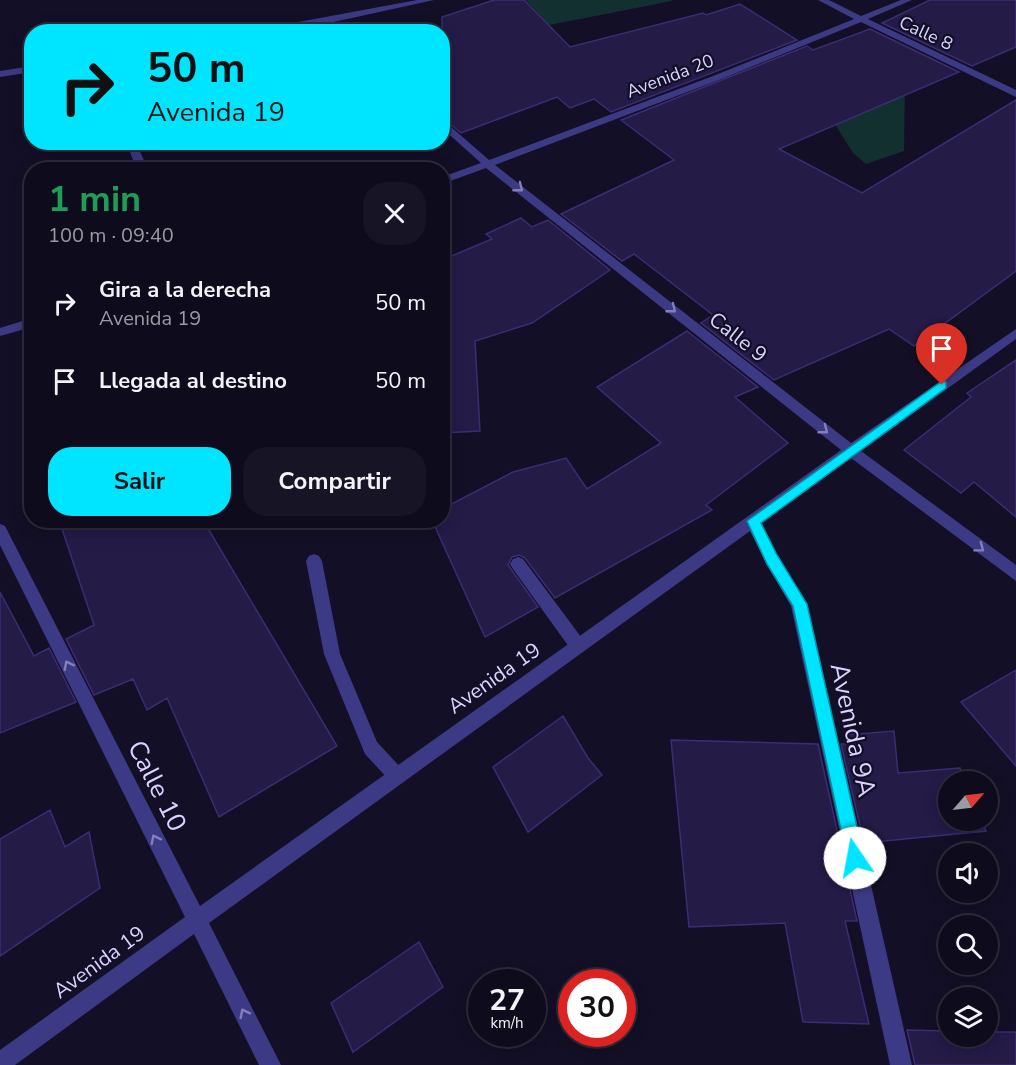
<!DOCTYPE html>
<html lang="es">
<head>
<meta charset="utf-8">
<style>
  :root { --surface:#0e0b1c; --page:#171425; --text:#f1f3f6; --muted:#9b9ba3; --line:#2e2b3b; --accent:#00e5ff }
  body { margin:0; font-family:"Nunito Sans",sans-serif; background:var(--page); color:var(--text); height:100vh; display:flex; flex-direction:column; font-size:22px; white-space:nowrap }
  * { box-sizing:border-box; margin:0 }
  p { font-size:20px; color:var(--muted) }
  .icon { flex:none; width:33px; height:33px; fill:none; stroke:currentColor; stroke-width:2; stroke-linecap:round; stroke-linejoin:round }
  .map { position:relative; flex:1; overflow:hidden }
  .sheet { position:absolute; left:24px; top:162px; width:426px; height:366px; display:flex; flex-direction:column; background:var(--surface); border-radius:24px; box-shadow:0 3px 15px #0003,0 0 0 2px var(--line) }
  .sheet>* { flex:none }
  .banner { position:absolute; left:24px; top:24px; width:426px; height:126px; border-radius:24px; box-shadow:0 3px 15px #0003,0 0 0 2px var(--line); background:#00e5ff; color:#111; overflow:hidden }
  .needle { width:39px; rotate:62deg }
  .controls { position:absolute; left:938px; top:771px; display:grid; gap:12px }
  .controls a { display:grid; place-items:center; width:60px; height:60px; border-radius:50%; background:var(--surface); box-shadow:0 3px 15px #0003,0 0 0 2px var(--line); font-size:30px }
  .speed { position:absolute; left:468px; top:969px; display:flex; gap:12px; font-size:30px; font-weight:700; text-align:center }
  .speed>* { display:grid; place-content:center; width:78px; height:78px; border-radius:50%; background:var(--surface); box-shadow:0 3px 15px #0003,0 0 0 2px var(--line); line-height:1 }
  .speed small { font-size:15px; font-weight:400 }
  .speed .limit { border:9px solid #d22; background:#fff; color:#111 }
  .pin { position:absolute; display:grid; place-items:center; width:51px; height:51px; color:#fff; margin:-62px -26px; border-radius:50% 50% 50% 0; rotate:-45deg; box-shadow:0 0 6px #0007 }
  .pin .icon { rotate:45deg }
  .me { position:absolute; width:66px; margin:-33px; rotate:348deg; stroke-linejoin:round; filter:drop-shadow(0 0 4px #0008) }
  .turn { display:flex; align-items:center; gap:21px; height:126px; padding:0 24px; font-size:27px }
  .turn .icon { width:78px; height:78px; stroke-width:2.5 }
  .turn b { display:block; font-size:42px; line-height:51px }
  .round { display:grid; place-items:center; flex:none; width:63px; height:63px; border-radius:24px; background:var(--page) }
  .summary { display:flex; align-items:center; justify-content:space-between; height:102px; padding:0 24px }
  h1 { font-size:36px; font-weight:700; line-height:45px; color:#1e9e55 }
  .primary-button { display:flex; gap:12px; margin-top:auto; padding:12px 24px }
  .primary-button a { flex:1; height:69px; border-radius:24px; background:var(--accent); color:#111; font-size:24px; font-weight:700; line-height:69px; text-align:center }
  .primary-button a+a { background:var(--page); color:var(--text) }
  ul { padding:0; list-style:none }
  li { display:flex; align-items:center; gap:18px; height:78px; padding:0 24px }
  li div { flex:1 }
  li b { display:block; font-size:22px }
  li em { font-style:normal }
  .map>svg:first-child { display:block }
  .green { fill:#12302f }
  .building { fill:#241b47; stroke:#3b2d73; stroke-width:1.5 }
  .lines { fill:none; stroke-linecap:round; stroke-linejoin:round }
  .service { fill:#3d3a85; fill-rule:evenodd }
  .minor { fill:#3d3a85; fill-rule:evenodd }
  .oneway { stroke:#837fbc }
  .route { fill:#00e5ff; stroke:#0095a6; stroke-width:1.5 }
  .labels { text-anchor:middle; dominant-baseline:central; stroke-width:4.5; stroke-linejoin:round; paint-order:stroke }
  .far-street-label { font-size:18px; fill:#d9d4ff; stroke:#130f26 }
  .street-label { font-size:21px; fill:#d9d4ff; stroke:#130f26 }
  .near-street-label { font-size:26px; fill:#d9d4ff; stroke:#130f26 }
</style>
</head>
<body>
<div class="map">
<svg width="1016" height="1065" viewBox="0 0 1016 1065">
  <rect width="100%" height="100%" fill="#130f26"/>
  <path class="green" d="M526,0h145l1,1 -123,24z
    M905,79l-1,72 -38,13 -13,-11 -25,-40z"/>
  <path class="building" d="M494,0h30l46,47 133,-34 3,2 34,-11 57,36 -186,72 -17,-13 -24,9 -13,-11 -96,36 -19,-16v-100z
    M930,0h86v47l-44,19 -90,-43z
    M870,29l89,43 -180,77 83,44 154,-93v171l-102,75 -25,-17 -115,51 -73,-57 12,-8 -79,-61 -12,7 -61,-47 113,-54 -53,-40 186,-74 6,4z
    M521,218l11,9 16,-7 62,50 -78,53 -57,18 5,90 -38,2v-173l50,-21 -6,-5z
    M687,331l71,56 -23,10 53,46 -82,62 6,5 -157,88 -30,-40 -6,-3 -7,2 -4,8 30,42 -53,30 -53,-117h10v-11l71,-37 53,-14 21,31 74,-46 -64,-56z
    M1016,360v157l-42,-35 -13,11 -57,-43 67,-53 -4,-4z
    M59,520h144l134,226 -118,71 -52,-119 -20,12 -14,-31 -39,16 -28,-56 28,-14z
    M0,592l34,64 15,-8 27,54 -76,31z
    M1016,670v96l-55,-64z
    M563,716l25,42 14,17 -74,57 -35,-65z
    M894,731l4,42 62,-5 6,14h-18v38h34l4,11 -122,12 -23,-99h8l-4,-9z
    M671,740l147,4 39,177h-12l24,103 -66,-2 -18,-99 -96,4z
    M50,810l15,37 24,-15 11,56 -100,68v-117z
    M419,942l24,45 -90,65 -22,-49z
    M907,1030l41,1v5h39v-4h29v33h-101z"/>
  <g class="lines">
    <path class="service" d="M314,554l5,2 3,5 18,93 37,88 25,27 3,6 -3,6 -6,3 -6,-3 -25,-27 -41,-100 -18,-93 3,-5z
      M518,557l5,2 61,82 2,5 -2,5 -6,2 -6,-2 -59,-82 -3,-5 3,-5z"/>
    <path class="minor" d="M417,0h17l-105,23 -59,9h-25z
      M818,0h11l32,16 40,-16h11l-44,19 148,71v7l-155,-75 -142,58 -224,85 356,278 165,-114v10l-155,112 155,114v16l-165,-123 -90,65 16,32 30,49 105,461h-22l-99,-459 -24,-41 -17,-34 -541,392 72,142h-22l-65,-131 -179,131h-15v-15l185,-133 -185,-372v-21l5,2 195,380 641,-456 -355,-282 -44,16v-7l39,-14 -39,-35v-9l47,41 224,-84 141,-57z
      M32,66v6l-32,5v-6z
      M126,142h10l12,28h-11z
      M32,318v9l-32,9v-8z"/>
  </g>
  <defs><path id="oneway-chevron" d="M-2-3.5L2.5 0L-2 3.5" fill="none" stroke-width="1.6" stroke-linecap="round" stroke-linejoin="round" transform="scale(1.5)"/></defs>
  <g class="oneway">
    <use href="#oneway-chevron" transform="translate(519 188) rotate(38)"/>
    <use href="#oneway-chevron" transform="translate(672 309) rotate(38)"/>
    <use href="#oneway-chevron" transform="translate(824 430) rotate(38)"/>
    <use href="#oneway-chevron" transform="translate(980 548) rotate(37)"/>
    <use href="#oneway-chevron" transform="translate(68 665) rotate(-117)"/>
    <use href="#oneway-chevron" transform="translate(155 839) rotate(-117)"/>
    <use href="#oneway-chevron" transform="translate(244 1013) rotate(-117)"/>
  </g>
  <path class="route" d="M942,381l4,1v6l-185,135 16,32 30,49 57,254 -2,6 -7,2 -6,-2 -2,-6 -54,-252 -26,-42 -20,-43z"/>
  <g class="labels">
    <g class="far-street-label">
      <text transform="translate(926 33) rotate(25)">Calle 8</text>
      <text transform="translate(670 76) rotate(-21)">Avenida 20</text>
    </g>
    <g class="street-label">
      <text transform="translate(738 337) rotate(38)">Calle 9</text>
      <text transform="translate(494 678) rotate(-35)">Avenida 19</text>
      <text transform="translate(99 962) rotate(-36)">Avenida 19</text>
    </g>
    <g class="near-street-label">
      <text transform="translate(853 730) rotate(78)">Avenida 9A</text>
      <text transform="translate(157 786) rotate(63)">Calle 10</text>
    </g>
  </g>
</svg>
<div class="controls">
<a><svg class="needle" viewBox="-14 -14 28 28"><path d="M0-13l5 13h-10z" fill="#e53935"/><path d="M0 13l5-13h-10z" fill="#9b9ba3"/></svg></a>
<a><svg class="icon" aria-label="sound" viewBox="0 0 24 24"><path d="M4 9h4l5-4v14l-5-4H4zM17 9q2 3 0 6"/></svg></a>
<a><svg class="icon" aria-label="search" viewBox="0 0 24 24"><circle cx="10" cy="10" r="6"/><path d="M15 15l6 6"/></svg></a>
<a><svg class="icon" aria-label="layers" viewBox="0 0 24 24"><path d="M12 4l9 5-9 5-9-5zM3 14l9 5 9-5"/></svg></a>
</div>
<div class="speed"><div>27<small>km/h</small></div><div class="limit">30</div></div>
<div class="pin" style="left:942px;top:385px;background:#d93025"><svg class="icon" aria-label="arrive" viewBox="0 0 24 24"><path d="M6 21V4h12l-3 4 3 4H6"/></svg></div>
<svg class="me" style="left:855px;top:858px" viewBox="-20 -20 40 40"><circle r="19" fill="#fff"/><path d="M0-13L10 11 0 6-10 11z" fill="#00e5ff"/></svg>
<div class="banner">
<div class="turn"><svg class="icon" aria-label="right" viewBox="0 0 24 24"><path d="M7 20v-9h11M14 6l5 5-5 5"/></svg><div><b>50 m</b>Avenida 19</div></div>
</div>
<section class="sheet">
<div class="summary"><div><h1>1 min</h1><p>100 m · 09:40</p></div><a class="round"><svg class="icon" aria-label="close" viewBox="0 0 24 24"><path d="M6 6l12 12M18 6L6 18"/></svg></a></div>
<ul>
<li><svg class="icon" aria-label="right" viewBox="0 0 24 24"><path d="M7 20v-9h11M14 6l5 5-5 5"/></svg><div><b>Gira a la derecha</b><p>Avenida 19</p></div><em>50 m</em></li>
<li><svg class="icon" aria-label="arrive" viewBox="0 0 24 24"><path d="M6 21V4h12l-3 4 3 4H6"/></svg><div><b>Llegada al destino</b></div><em>50 m</em></li>
</ul>
<div class="primary-button"><a>Salir</a><a>Compartir</a></div>
</section>
</div>
</body>
</html>
